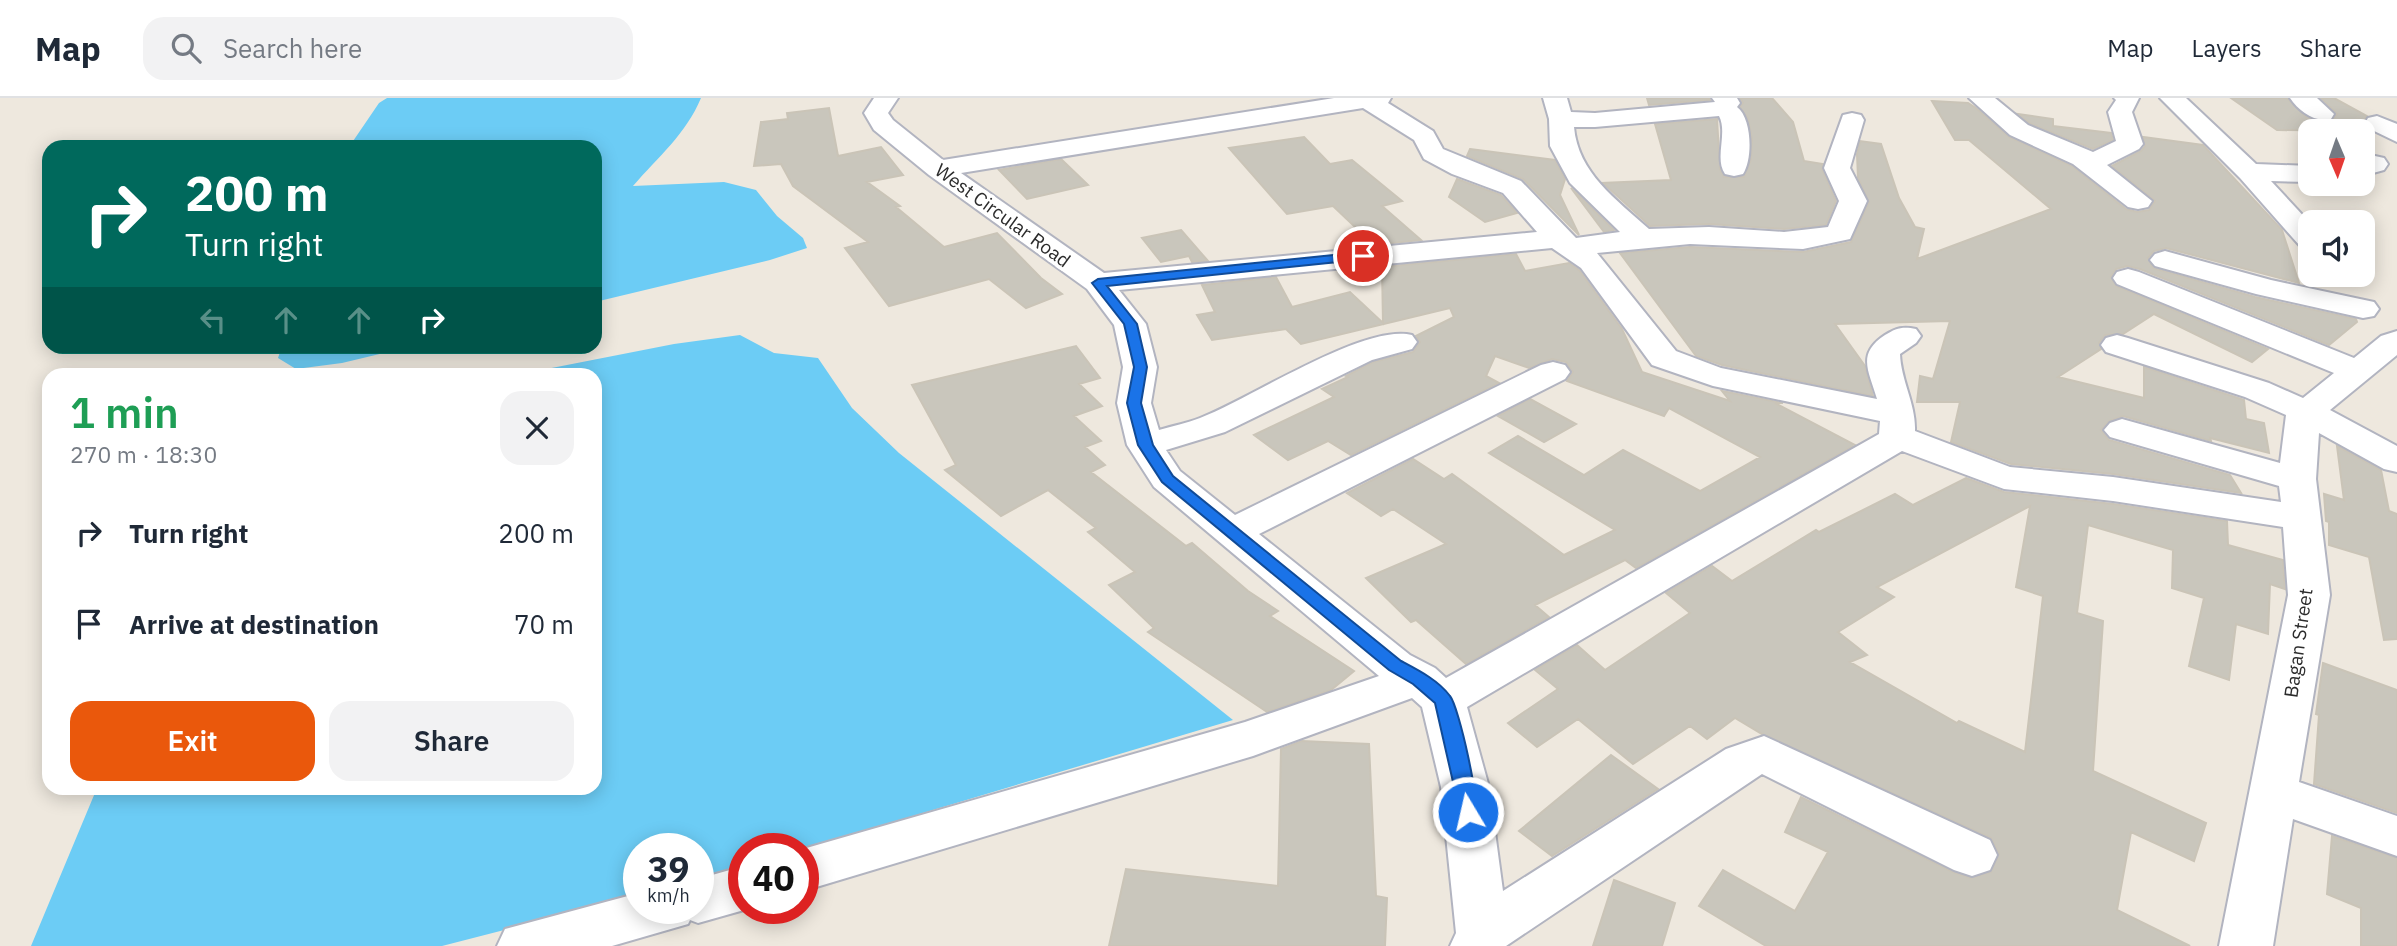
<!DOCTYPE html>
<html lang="en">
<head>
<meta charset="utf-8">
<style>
  :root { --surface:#fff; --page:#f2f2f3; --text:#1f2937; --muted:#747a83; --line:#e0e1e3; --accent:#ea580c }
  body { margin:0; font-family:"IBM Plex Sans",sans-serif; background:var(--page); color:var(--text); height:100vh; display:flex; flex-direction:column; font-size:26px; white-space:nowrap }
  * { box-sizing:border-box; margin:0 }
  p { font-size:23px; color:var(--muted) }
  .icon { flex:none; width:38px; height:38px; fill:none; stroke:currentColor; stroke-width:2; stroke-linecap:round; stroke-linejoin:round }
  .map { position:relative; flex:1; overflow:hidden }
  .sheet { position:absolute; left:42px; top:270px; width:560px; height:427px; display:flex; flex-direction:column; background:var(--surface); border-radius:21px; box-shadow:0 4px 18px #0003 }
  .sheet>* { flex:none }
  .top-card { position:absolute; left:42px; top:42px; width:560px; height:214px; border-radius:21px; box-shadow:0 4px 18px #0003; background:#00695c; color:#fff; overflow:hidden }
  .needle { width:46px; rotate:178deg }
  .tools { position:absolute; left:2298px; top:21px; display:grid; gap:14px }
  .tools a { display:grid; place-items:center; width:77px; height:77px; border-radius:14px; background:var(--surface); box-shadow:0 4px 18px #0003; font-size:35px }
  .speed { position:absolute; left:623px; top:735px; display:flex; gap:14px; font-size:35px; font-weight:700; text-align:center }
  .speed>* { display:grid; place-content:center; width:91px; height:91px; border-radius:50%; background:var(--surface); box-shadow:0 4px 18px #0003; line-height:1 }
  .speed small { font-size:18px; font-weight:400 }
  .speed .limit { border:10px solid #d22; background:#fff; color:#111 }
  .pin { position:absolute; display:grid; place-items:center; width:60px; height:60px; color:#fff; margin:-30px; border:4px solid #fff; border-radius:50%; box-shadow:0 2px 7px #0007 }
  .me { position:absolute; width:77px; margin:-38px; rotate:351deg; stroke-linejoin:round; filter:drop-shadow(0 0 5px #0008) }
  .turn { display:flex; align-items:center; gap:24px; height:147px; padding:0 28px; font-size:32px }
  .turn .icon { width:91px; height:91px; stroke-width:2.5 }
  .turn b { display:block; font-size:49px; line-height:60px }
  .lanes { display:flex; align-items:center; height:66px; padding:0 28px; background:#0003; justify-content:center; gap:35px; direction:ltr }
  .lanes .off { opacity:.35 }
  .round { display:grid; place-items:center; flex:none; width:74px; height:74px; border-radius:21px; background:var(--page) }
  .overview { display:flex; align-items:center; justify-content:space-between; height:119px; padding:0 28px }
  h1 { font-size:42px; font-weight:600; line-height:52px; color:#1e9e55 }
  .button { display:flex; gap:14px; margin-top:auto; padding:14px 28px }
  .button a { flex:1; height:80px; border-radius:21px; background:var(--accent); color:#fff; font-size:28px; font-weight:600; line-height:80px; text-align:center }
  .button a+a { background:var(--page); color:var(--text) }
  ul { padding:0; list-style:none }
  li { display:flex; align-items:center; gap:21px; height:91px; padding:0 28px }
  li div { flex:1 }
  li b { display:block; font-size:26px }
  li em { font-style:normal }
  header { display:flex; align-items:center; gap:42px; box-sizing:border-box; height:98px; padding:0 35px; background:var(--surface); border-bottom:2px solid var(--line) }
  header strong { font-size:33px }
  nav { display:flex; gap:38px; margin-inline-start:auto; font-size:24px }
  .search { width:490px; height:63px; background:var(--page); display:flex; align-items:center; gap:18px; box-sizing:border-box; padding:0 24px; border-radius:21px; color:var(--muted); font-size:26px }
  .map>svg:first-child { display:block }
  .water { fill:#6cccf5 }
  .building { fill:#c9c6bc; stroke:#cac4b7; stroke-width:2; fill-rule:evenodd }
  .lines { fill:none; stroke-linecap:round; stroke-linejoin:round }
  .minor-casing { stroke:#b2b4c0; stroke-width:4 }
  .minor { fill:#fff; fill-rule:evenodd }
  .route { fill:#1a73e8; stroke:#114b97; stroke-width:2 }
  .labels { text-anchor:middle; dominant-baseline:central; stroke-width:7; stroke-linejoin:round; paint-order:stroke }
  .street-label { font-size:19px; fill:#2c2c2c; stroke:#fff }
</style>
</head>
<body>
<header>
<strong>Map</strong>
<div class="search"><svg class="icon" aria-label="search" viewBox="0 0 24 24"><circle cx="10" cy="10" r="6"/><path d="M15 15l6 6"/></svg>Search here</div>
<nav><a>Map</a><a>Layers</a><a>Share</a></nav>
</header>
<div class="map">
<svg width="2397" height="848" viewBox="0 0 2397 848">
  <rect width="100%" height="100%" fill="#eee8de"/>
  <path class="water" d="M387,0h314c-15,36 -43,59 -68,88l91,-4 32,8 21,26 26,22 4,10 -37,12 -175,42v-155h-246l30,-44z
    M740,237l34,18 44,5 34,50 47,45 334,267 -430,129h-59v17l-46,14v-31h-59v46l-197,51h-411l66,-158h498v-414h-74l153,-30z
    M282,248h127v1l-67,16 -46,6 -18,-11z"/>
  <path class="building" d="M1647,0h62l1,2 -61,5z
    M1740,0h32l21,24 11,39 19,3 -1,5 14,32 -10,24 -42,4 -75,-5 -59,2 -47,-43 68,-3 -16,-56 62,-5 3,50 4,8h20l7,-18 1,-20 -4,-20 -8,-12 3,-4z
    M2231,0h56l19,19 18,5 9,-2 4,-6 -16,-16h13l33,18 -4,6 2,6h-7l5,3 -86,-1z
    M1932,3l36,2 8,5 33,29 63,29 54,43 11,3 12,-2 6,-9 -43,-35 29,-15 4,-5 -2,-9 60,8 79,85 17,53 -133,-35 -12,3 -6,7 5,10 102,29 101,22 1,3 -28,23 -189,-76 -13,-3 -11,3 -5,8 5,9 152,63 -16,13 -98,-48 -31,20 -18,1 -6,8 2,6 -43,28 86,21v-31l100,33 2,19 18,4 5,30 -59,-15 1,3 -88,-25 -14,5 -8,9 8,10 121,35 11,18 -128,-19 -102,-10 -60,-22 9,-40h-43l3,-26 13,3 17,-58 -115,3 30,42 8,30 -151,-31 -26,-9 -76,-103 70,-6 113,5 48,-10 18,-40 -11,-24 -1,-24 3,-13 21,3 18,54 16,29 9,2 -7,30 134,-50 -82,-69h-14z
    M829,10l9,48 43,-9 22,28 -36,7 33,24 -4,1 48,40 53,-14 44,45 21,16 -36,14 -37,-29 -100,27 -44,-58 23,-6 -75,-56 -12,-22 -27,2 7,-44 27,-3 -1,-6z
    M2018,16l35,5v7l58,7 2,7 -20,9 -64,-26z
    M1304,39l26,27 22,-4 50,41 -20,5 39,34 -47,5 -41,-39 -46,8 -58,-66z
    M1470,51l85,11 10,19 -5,16 19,40 -56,-56 -56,-23z
    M1061,61l27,26 -61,14 -28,-29z
    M1457,81l44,16 16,18 -32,9 -36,-25z
    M1571,90l43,42 -10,2z
    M1181,132l27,31 -16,1 -3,-6 -28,6 -19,-24z
    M1516,156l9,17 44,-8 10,7 43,59 20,43 88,29 -8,-10 61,12h-8l80,42 -219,123 -11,-8 -90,45 14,12 -83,47 -50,-44 -5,2 -45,-44 80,-34 -53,-35 -12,7 -34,-23 66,-34 31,20 8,-5 112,81 51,-25 -126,-77 29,-17 66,39 39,-25 77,41 60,-34 -91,-49 -5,8 -97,-35 6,-9 -7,-10 -14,-3 -23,9 -34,-12 -9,20 13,7 -148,72 -23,-14 -40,19 -34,-25 80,-38 -12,-8 26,-12 -2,-1 27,-14 40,-10 7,-10 -4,-6 38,-19 -4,-9 -149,36 -15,-15 -74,11 -15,-25 18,-3 -13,-27 74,-8 16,30 58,-15 33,31 -1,-56z
    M1076,248l24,32 -21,6 23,22 -28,10 27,25 -16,6 20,18 -14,7 95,74 6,-3 56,48 30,20 -8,5 84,55 -23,19 -64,22 -119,-80 6,-4 -45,-43 26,-13 -47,-40 8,-4 -48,-38 -47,26 -56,-46 11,-5 -44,-80z
    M1530,301l46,25 -32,18 -46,-26z
    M2337,348l44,24 8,41 8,3v125l-13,1 -15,-83 -40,-12v-23l-3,-1 -2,-27 20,6z
    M1966,380l38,14 109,12 114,17 1,24 55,15 2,29 -15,-5 -2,50 -32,-10 -7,56 -40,-14 15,-68 -32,-10 1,-38 -85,-25 -11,88 26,8 -10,150 113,52 -12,38 -63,-29 -14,78 73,36h-424l-67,-40 24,-36 72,41 33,-59 -43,-20 16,-35 152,75 18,6 20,-6 8,-18 -8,-16 -229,-104 -27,-16 -28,21 -17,-13 -57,38 -55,-45 -41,28 -29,-24 50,-34 -23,-19 42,-25 28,25 85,-57 -24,-20 46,-27 20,15 84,-51 3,2 76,-38 18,11zM2030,408l-14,81 27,9 -18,156 -66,-31 -2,2 -107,-61 17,-7 -29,-23 56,-35 -17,-10z
    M2323,565l74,27v123l-83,-29 5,-69 -3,-1z
    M1302,643l67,3 7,152 11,2 -2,48h-276l17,-77 152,17 3,-137z
    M1611,657l47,34 -106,67 -33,-25z
    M2332,738l65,22v88h-36v-38l-34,-14z
    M1614,782l61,23 -13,43h-69z"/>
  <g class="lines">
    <defs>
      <path id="minor" d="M874,0h24l-10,15 5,7 50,40 391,-62h57l-3,5 45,28 10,18 78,32 55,57 44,-6 -50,-49 -20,-37 -1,-27 -6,-21h24l4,14 24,1 120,-11 -3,-4h25l3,5 -3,4c15,11 16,52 6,67l-9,2 -9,-2c-11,-16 3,-41 -6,-58l-124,11h-21c4,46 42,72 75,102l60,-2 75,5 44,-5 11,-26 -15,-33 19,-53 9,-2 9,2 3,5 -14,48 17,33 -17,38 -47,10 -113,-5 -93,9 79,98 45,17 156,31c-8,-28 -21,-45 8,-64 11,-7 18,-9 31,-6l5,7 -5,7 -16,11c1,27 16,50 15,77l95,36 103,10 168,25 -2,-16 -169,-49 -6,-7 6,-7 12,-4 158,44 6,-48 -41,-18 -139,-45 -5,-7 5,-7 11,-3 11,3 141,45 34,15 31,-25 -217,-89 -4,-6 4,-6 11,-3 11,3 215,86 27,-22 16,-5v24l-67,55 67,36v26l-13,-3 -65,-36 -3,46 14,116 -31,187 98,34v40l-104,-37 -20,127h-54l69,-351 -5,-68 -170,-26 -109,-12 -102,-38 -435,256 22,80 14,104 223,-142 38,-13 226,104 7,15 -7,15 -18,6 -18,-6 -192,-96 -256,172h-56l6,-13 -15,-146 -19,-80 -10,-9 -159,58 -450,135v-42l442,-127 134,-46 -225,-189 -27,-42 -10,-42 6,-36 -9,-42 -27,-36 -158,-114 -55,-45 -10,-17zM1363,10l51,32 10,19 28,15 51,19 34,39 -433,41 -143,-100zM1552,150l29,20 71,97 61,21 167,35 -1,13 -433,244 -11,-10 -25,-13 -151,-121 306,-155 5,-7 -5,-7 -12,-3 -12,3 -306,150 -55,-44 -14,-21 59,-18 147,-72 40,-11 5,-7 -5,-7c-48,-12 -162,64 -212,83 -13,5 -28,8 -41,12l-8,-27 6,-36 -11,-43 -27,-34z
        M1969,0h26l33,27 65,27 23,-11 -8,-29 8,-12 -2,-2h25l-7,14 11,32 -4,5 -32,16 45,36 -4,6 -10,2 -10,-2 -55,-43 -63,-29z
        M2160,0h26l70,66 54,2v16l-39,-1 39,42v26l-10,-3 -60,-68z
        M2290,0h27l17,16 -3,5c-17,4 -32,-8 -41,-21z
        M2377,18l20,8v18l-29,-14 -3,-5 3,-5z
        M2375,58l9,2 4,6 -4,6 -22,6v-17z
        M2165,153l106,29 103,22 5,7 -5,7 -11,2 -107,-24 -101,-28 -5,-6 5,-6z
        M744,768v42h5l-5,2 -46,13 -8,-3 -2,4 -76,22h-115l8,-17 134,-36v15h59v-29z"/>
    </defs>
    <use href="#minor" class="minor-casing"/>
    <use href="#minor" class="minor"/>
  </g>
  <path class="route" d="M1363,154l6,4 -2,3 -260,27 30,38 10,43 -6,36 12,42 20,31 228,185c17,9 37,19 49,35 9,11 31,110 25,121l-7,3 -7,-3 -26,-114 -22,-19 -24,-14 -227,-188 -24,-37 -11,-42 7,-36 -10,-43 -32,-41 6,-4z"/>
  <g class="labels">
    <g class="street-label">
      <text transform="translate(1003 117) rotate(36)">West Circular Road</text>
      <text transform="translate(2298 545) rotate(-82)">Bagan Street</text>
    </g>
  </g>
</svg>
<div class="tools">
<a><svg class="needle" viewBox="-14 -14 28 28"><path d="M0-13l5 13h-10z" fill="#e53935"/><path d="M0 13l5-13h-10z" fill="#747a83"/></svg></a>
<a><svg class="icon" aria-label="sound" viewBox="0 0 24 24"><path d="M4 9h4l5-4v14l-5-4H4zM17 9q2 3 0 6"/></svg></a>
</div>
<div class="speed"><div>39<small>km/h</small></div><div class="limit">40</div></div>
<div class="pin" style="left:1363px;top:158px;background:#d93025"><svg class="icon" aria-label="arrive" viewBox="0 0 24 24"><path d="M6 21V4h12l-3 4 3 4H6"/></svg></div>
<svg class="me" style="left:1468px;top:714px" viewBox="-20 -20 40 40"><circle r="17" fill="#1a73e8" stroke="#fff" stroke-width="3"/><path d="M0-11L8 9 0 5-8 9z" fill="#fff"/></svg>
<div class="top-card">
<div class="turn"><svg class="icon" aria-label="right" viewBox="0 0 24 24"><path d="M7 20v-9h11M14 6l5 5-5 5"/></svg><div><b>200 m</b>Turn right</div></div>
<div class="lanes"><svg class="icon off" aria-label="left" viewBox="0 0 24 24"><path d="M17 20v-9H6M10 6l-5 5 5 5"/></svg><svg class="icon off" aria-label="ahead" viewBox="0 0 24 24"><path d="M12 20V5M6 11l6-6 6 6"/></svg><svg class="icon off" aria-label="ahead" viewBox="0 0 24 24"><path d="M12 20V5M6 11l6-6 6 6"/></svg><svg class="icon" aria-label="right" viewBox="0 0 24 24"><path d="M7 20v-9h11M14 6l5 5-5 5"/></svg></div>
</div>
<section class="sheet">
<div class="overview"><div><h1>1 min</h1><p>270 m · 18:30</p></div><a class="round"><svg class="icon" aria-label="close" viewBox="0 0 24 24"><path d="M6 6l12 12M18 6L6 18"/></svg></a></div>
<ul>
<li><svg class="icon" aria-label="right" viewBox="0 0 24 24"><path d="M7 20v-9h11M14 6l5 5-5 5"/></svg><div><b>Turn right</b></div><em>200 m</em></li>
<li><svg class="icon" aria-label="arrive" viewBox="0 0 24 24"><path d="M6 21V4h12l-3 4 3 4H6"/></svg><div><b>Arrive at destination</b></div><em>70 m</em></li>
</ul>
<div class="button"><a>Exit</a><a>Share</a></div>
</section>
</div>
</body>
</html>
